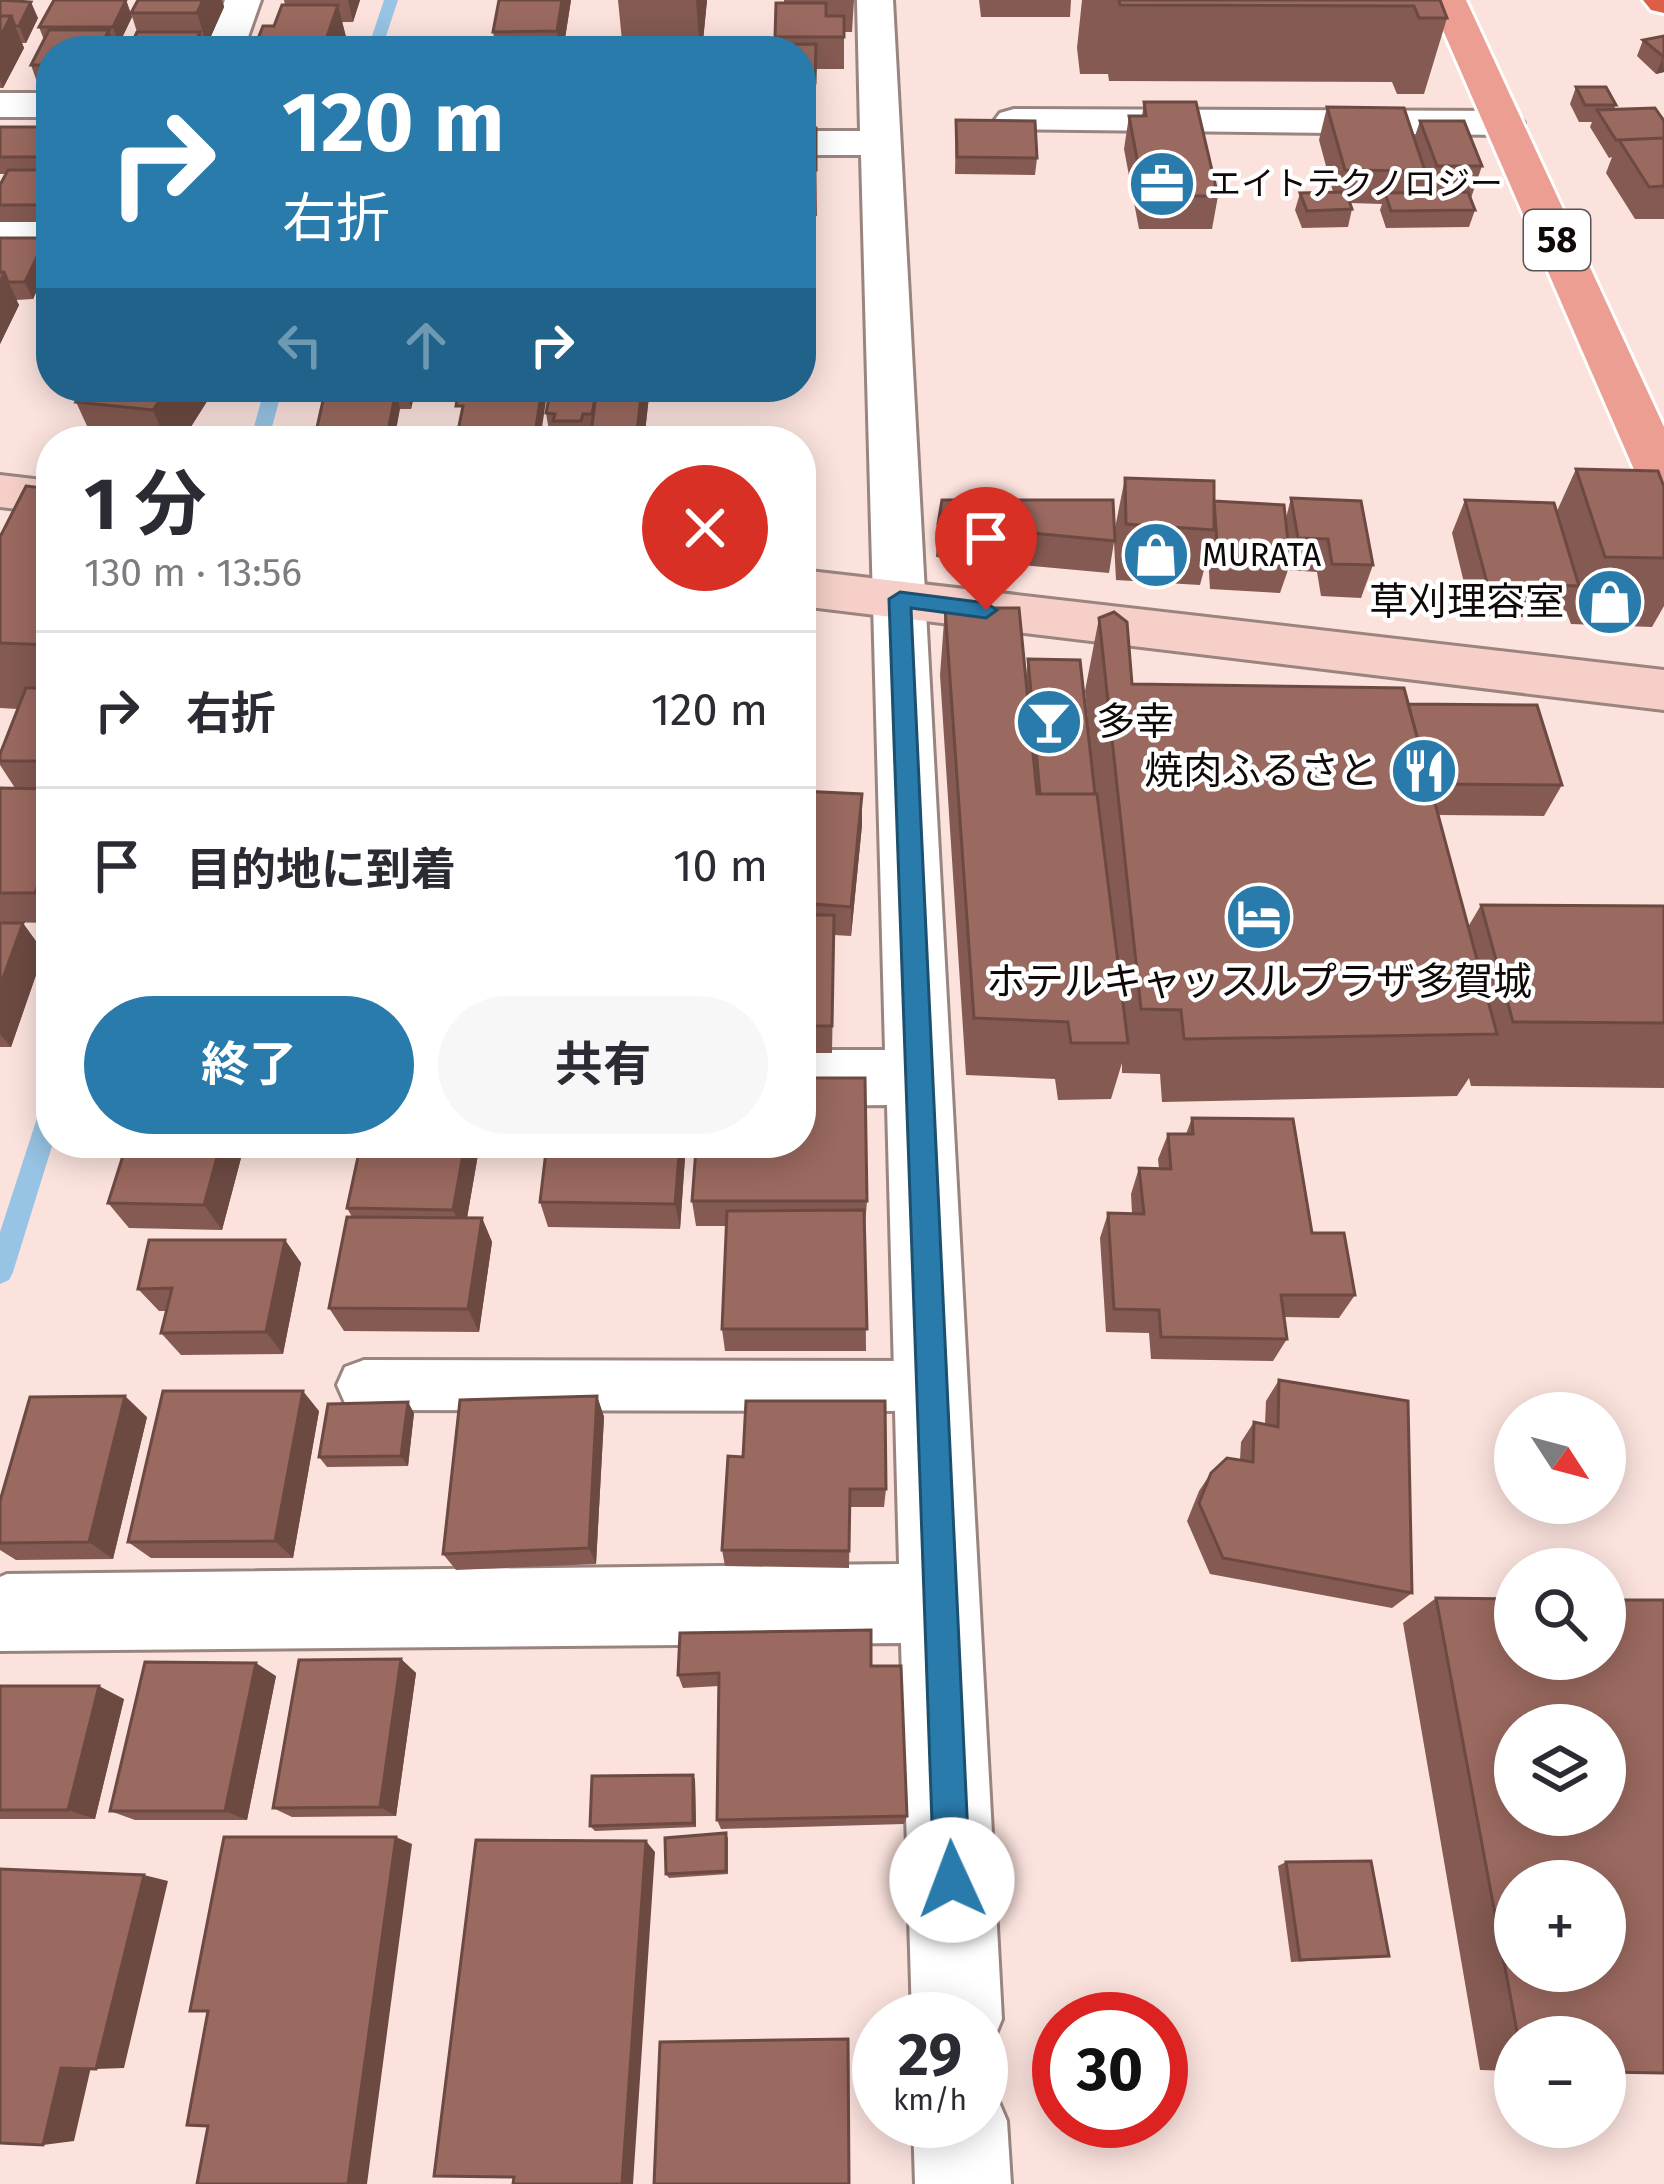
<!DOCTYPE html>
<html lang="ja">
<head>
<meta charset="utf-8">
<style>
  :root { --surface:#fff; --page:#f7f7f7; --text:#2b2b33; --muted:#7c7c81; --line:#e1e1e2; --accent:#297bac }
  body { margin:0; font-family:"Fira Sans","Noto Sans JP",sans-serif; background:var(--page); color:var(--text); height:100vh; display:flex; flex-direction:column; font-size:45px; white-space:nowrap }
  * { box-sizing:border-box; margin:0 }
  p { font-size:39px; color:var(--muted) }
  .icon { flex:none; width:66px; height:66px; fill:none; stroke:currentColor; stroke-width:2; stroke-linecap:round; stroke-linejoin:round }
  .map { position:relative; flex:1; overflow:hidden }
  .details { position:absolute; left:36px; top:426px; width:780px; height:732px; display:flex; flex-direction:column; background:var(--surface); border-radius:48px; box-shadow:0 6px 30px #0003 }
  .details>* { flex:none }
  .hud { position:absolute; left:36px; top:36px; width:780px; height:366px; border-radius:48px; box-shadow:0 6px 30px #0003; background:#297bac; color:#fff; overflow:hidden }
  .needle { width:78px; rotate:126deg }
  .controls { position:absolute; left:1494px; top:1392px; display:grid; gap:24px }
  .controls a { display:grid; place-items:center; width:132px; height:132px; border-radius:50%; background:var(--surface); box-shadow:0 6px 30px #0003; font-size:60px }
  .speed { position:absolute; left:852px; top:1992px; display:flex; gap:24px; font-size:60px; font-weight:700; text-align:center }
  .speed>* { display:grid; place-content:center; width:156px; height:156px; border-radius:50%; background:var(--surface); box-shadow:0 6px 30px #0003; line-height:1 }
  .speed small { font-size:30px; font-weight:400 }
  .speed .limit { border:18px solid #d22; background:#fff; color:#111 }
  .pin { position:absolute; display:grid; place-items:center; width:102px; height:102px; color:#fff; margin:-123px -51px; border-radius:50% 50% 50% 0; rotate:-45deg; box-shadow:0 0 12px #0007 }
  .pin .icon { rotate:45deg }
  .me { position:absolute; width:132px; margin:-66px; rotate:358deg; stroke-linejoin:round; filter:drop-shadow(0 0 9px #0008) }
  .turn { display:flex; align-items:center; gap:42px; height:252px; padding:0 48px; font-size:54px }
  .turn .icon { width:156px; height:156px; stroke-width:2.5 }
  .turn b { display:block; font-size:84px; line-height:102px }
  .lanes { display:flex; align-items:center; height:114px; padding:0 48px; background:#0003; justify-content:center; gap:60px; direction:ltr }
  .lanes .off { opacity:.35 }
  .round { display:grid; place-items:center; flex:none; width:126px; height:126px; border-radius:63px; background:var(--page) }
  .summary { display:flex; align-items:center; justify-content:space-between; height:204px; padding:0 48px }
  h1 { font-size:72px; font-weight:700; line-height:90px }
  .primary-button { display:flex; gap:24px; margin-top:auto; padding:24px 48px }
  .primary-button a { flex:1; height:138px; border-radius:72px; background:var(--accent); color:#fff; font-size:48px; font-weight:700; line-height:138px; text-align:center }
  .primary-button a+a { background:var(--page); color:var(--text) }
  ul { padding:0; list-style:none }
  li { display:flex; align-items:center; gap:36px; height:156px; padding:0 48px; border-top:3px solid var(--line) }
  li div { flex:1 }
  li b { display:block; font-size:45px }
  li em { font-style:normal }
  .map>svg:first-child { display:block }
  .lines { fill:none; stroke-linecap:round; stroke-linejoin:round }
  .stream { fill:#97c4e4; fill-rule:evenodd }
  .lane-casing { stroke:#9a847f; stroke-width:6 }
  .street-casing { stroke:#9a847f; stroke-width:6 }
  .secondary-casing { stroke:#9a847f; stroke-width:6 }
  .primary-casing { stroke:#fff; stroke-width:6 }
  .highway-casing { stroke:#fff; stroke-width:6 }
  .lane { fill:#fff; fill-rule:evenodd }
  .street { fill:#fff; fill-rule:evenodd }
  .secondary { fill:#f5cfc8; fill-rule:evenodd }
  .primary { fill:#eb9e91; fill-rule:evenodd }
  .highway { fill:#dd5e47; fill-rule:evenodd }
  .wall { fill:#845a52 }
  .shaded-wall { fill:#6c4a42 }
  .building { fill:#9a695f; stroke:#6c4a42; stroke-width:3; fill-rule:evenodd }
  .route { fill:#297bac; stroke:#1b5070; stroke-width:3 }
  .labels { text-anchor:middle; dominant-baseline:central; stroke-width:9; stroke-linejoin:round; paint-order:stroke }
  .far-poi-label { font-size:33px; fill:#110908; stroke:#fff; text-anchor:start }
  .shield { fill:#fff; stroke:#585352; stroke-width:3 }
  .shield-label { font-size:36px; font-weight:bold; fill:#110908 }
  .poi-label { font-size:39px; fill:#110908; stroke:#fff; text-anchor:end }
</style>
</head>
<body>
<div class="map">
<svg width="1664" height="2184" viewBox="0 0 1664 2184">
  <rect width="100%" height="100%" fill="#fbe2dd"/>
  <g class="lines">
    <path class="stream" d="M384,0h14l-17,51h-14z
      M265,387h18l-15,54h-18z
      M51,1102l2,41 -40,129 -4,8 -9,4v-52l39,-120 3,-7z"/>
    <defs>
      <path id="lane" d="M364,1360l568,1 19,7 8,18 -8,18 -19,7 -568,-1 -19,-7 -8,-18 8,-18z"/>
      <path id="street" d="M225,0h36l-18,51h-38z
        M857,0h36l109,2019 -13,32 -8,3v-35h-69l-11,-376 -901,8v-74l7,-3 892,-10 -12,-459 -86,1v-56h84l-24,-895h-60v-24h59z
        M0,93h51v24h-51z
        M1014,109l490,2 14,4 6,8 -6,8 -14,4 -504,-6 -6,-8 6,-8z
        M0,222h51v26h-51z
        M981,2083l12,5 14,33 4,63h-96l-2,-63h68z"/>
      <path id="secondary" d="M0,475l51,6v32l-51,-6z
        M801,570l863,100v40l-863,-104z"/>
      <path id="primary" d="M1430,0h36l198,427v70l-18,-5 -7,-11z"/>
      <path id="highway" d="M1643,0h21v13l-13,-3z"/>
    </defs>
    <use href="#lane" class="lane-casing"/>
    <use href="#street" class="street-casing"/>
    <use href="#secondary" class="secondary-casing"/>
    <use href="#primary" class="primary-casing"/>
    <use href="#highway" class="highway-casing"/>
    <use href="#lane" class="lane"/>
    <use href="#street" class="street"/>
    <use href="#secondary" class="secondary"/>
    <use href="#primary" class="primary"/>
    <use href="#highway" class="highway"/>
  </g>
  <path class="wall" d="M0,0l38,18 -12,25h-4l2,5 -21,40h-3z
    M126,0l6,17 -13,27h-5l1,3 -64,4v31h-14l-6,-17 13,-25 -5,-13z
    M138,0h84l2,7 -17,38h-3v6h-76l9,-19 -6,-19z
    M284,0h76l-7,22h-11l4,15 -5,14h-85l-1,-5 19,-20 11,-21z
    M571,0l-8,51h-133l66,-3 -3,-16z
    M618,0h89l-5,51h-79z
    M784,0h70l-2,32h-8v37h-28l-1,59h-14v-77l-26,-6 1,-42h8z
    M979,0h92l-1,17h-89z
    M1082,0h358l7,18 -23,76h-27l-5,-12 -283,-1 -1,-7h-28l-3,-26z
    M1664,36v36l-8,2 -19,-18 6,-16z
    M1576,87l40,18 -2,4 50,12v98h-29l-29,-46 6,-16 -3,1 -19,-31 2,-5h-13l-9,-18z
    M1144,102l74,94 -6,33h-73l-15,-80 5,-33h13z
    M1327,107l87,32 6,-18 62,45 -11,32 4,12 -6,17 -83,1 -6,-18 2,-6 -32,-1 2,6 -4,18 -46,1 -7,-18 5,-17 33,-1 -14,-52z
    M956,120l81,38 -2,17 -80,-1z
    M0,127h51v95h-51v-37l6,-11h-6z
    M816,128l1,88h-16v-87z
    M0,238l51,12v10l-18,39 -17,1 3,5 -19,39z
    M87,387h129l-34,54h-88l-18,-39z
    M326,387h90l-5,22h-11z
    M551,387h99l-6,54h-54l1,-10h-6l-1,8 -28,-1 -1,-7h-6l-3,-18z
    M1576,469l88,18v119l-12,21 -81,-3 -5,-13 -3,7 -91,-2 -20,-83 13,-33 92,11z
    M1125,478l89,24 72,16 5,-20 82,67 -12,33 -40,-2 -4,-24 -29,-2 -8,23 -70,-4 -2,-34 -8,30 -84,-5 -2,-38 -5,31 -173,-16 2,-33 176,9z
    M51,489v434l-51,-1v-134h15l-15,-23v-11l18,-45 -18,-1v-176l1,3z
    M945,608l81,69 2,-18 67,135 -10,-103 14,-73 33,66 276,20 154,81 -18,31 -106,-1 30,112 13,-22 183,1v182l-193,-2 -2,-8 -12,18 -295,6 -2,-28 -38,-1v-10l-11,36 -53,1 -3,-21 -89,-4 -26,-400z
    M801,791l61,3v31l-11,111 -17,-1 -2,118h-31z
    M0,923l44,29 -33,95h-11z
    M1192,1118l120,115 43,62 -16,23 -55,-1 3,22 -14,22 -122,-2 -2,-26 -43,-1 -6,-94 8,-25h24l-1,-19 8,-26 20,1 -1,-10 10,-25h18z
    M127,1143h105l9,15 -19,72 -93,-2 -21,-25z
    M361,1143h119l-13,75h15l10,24 -13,90 -135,-1 -15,-23 23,-91 -5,-9z
    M686,1143l-6,86 -132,-2 -8,-25z
    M692,1201h175l-2,24 1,126h-141l-3,-22 4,-103h-30z
    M285,1240l16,23 -18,91 -102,1 -20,-22 5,-22h-7l-21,-22z
    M1279,1380l133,213 -20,15 -182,-34 -23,-53 12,-30 12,-18 29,-13 1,-18 13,-20 11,2 1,-23z
    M597,1396l7,21 -8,147 -140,6 -13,-16z
    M319,1411l-26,147h-142l-23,-16z
    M414,1413l-6,53 -81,1 -8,-10z
    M147,1417l-34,142 -97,1 -16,-10v-7z
    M728,1456l158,33 -2,18h-34l-1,61 -124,-2 -3,-16z
    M1436,1598l169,439h-90v34l-35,-1 -77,-447z
    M401,1659l15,14 -20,143 -104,1 -19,-9z
    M871,1666l36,150 -3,8 -183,5 -4,-9 2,-134 -36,2 -5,-13z
    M276,1676l-29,144h-112l-25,-9z
    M0,1686l124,13 -29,120h-95z
    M693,1775l2,5 1,47 -101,4 -5,-5z
    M728,1837v37l-59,4 -3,-4z
    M1286,1862l103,94 -98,6 -13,-96z"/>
  <path class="shaded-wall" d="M126,0l6,17 -13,27 -6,-17z
    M203,0h19l2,7 -17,38 -10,-32z
    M348,0h12l-7,22z
    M562,0h9l-8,51h-3l-3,-20z
    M696,0h11l-5,51h-2z
    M31,2l7,16 -12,25 -7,-17z
    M338,5l8,32 -5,14h-19z
    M11,16l13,32 -21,40 -3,-8v-43z
    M109,30l6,17 -2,4h-15z
    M200,32l4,19h-13z
    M1663,57l1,15 -8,2z
    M46,238l5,12v10l-18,39 -8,-17z
    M4,272l15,33 -19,39v-65z
    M169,387h47l-34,54h-16l-13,-31z
    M408,387h8l-5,22 -4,-17z
    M542,387h6l-8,54h-6z
    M642,387h8l-6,54h-8z
    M396,391l4,18 -6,32h-8z
    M862,794v31l-11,111v-29z
    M51,849v68l-16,-24z
    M23,923l21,29 -33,95 -11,-13v-48z
    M221,1143h11l9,15 -19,72 -18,-25z
    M465,1143h15l-16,92 -11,-25z
    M680,1143h6l-6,86 -5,-25z
    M482,1218l10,24 -13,90 -11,-23z
    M285,1240l16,23 -18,91 -17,-22z
    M303,1391l16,20 -26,147 -18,-17z
    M125,1396l22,21 -34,142 -24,-17z
    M597,1396l7,21 -8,147 -7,-16z
    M408,1402l6,11 -6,53 -7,-10z
    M401,1659l15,14 -20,143 -16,-9z
    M256,1663l20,13 -29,144 -22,-9z
    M99,1686l25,13 -29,120 -27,-9z
    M693,1775l2,5 1,47 -3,-4z
    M396,1837l16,7 -45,340h-19z
    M646,1841l9,11 -22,332h-11z
    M144,1875l24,6 -44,187 -28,1z
    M91,2067l-17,74 -31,4 18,-77z"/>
  <path class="building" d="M0,0l31,2 -12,24h-4l-4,-10h-11z
    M54,0h72l-13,27h-74z
    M138,0h65l-6,13h-66z
    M499,0h63l-5,31 -64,1z
    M1119,0h321l7,18h-28l-5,-12 -294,-1z
    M776,3h50v13h18v21h-69z
    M282,5h56l-16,46h-55l1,-5h-13l8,-20h11z
    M0,16h11l-11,21z
    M49,30h60l-11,21h-47v14h-20z
    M137,32h63l-9,19h-63z
    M1664,36v21l-21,-17z
    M816,44l-1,39h-14v-32h-98l1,-6z
    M431,48h108v3h-109z
    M1576,87h30l10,18h-31z
    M1144,102h52l22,94h-74l-15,-80h17z
    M1327,107l77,1 21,63 -80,-1z
    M1655,108l9,13v17l-48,2 -19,-30z
    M956,120l79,1 2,37 -80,-1z
    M1420,121h44l18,45h-45z
    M0,127h51v30h-51z
    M816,128v42h-15v-41z
    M1664,138v48l-15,1 -30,-47z
    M8,170h43v35h-51v-20z
    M1346,192l6,17 -45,2 -7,-18z
    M1468,192l7,18 -84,1 -6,-18z
    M0,238h46l-21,44h-17l-4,-10h-4z
    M87,387h82l-16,23 -77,-8z
    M326,387h82l-1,5 -11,-1 -10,50h-72z
    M459,387h83l-8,54h-78l7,-35h-7z
    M551,387h46l-5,27h-9l-2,7h-28l2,-7 -9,-1z
    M597,387h45l-6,54h-46z
    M1576,469l82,2 6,16v71l-59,-1z
    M1125,478l89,3v49l-88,-6z
    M26,486l25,3v156l-51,-2v-106z
    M1291,498l70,3 12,64 -41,-1 -4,-25 -30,-1z
    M942,500h171l2,41 -177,-17z
    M1465,500l89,3 25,83 -92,-3z
    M1214,501l70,4 6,55 -72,-4z
    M945,608h74l18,186h60l31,249h-57l-3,-21 -94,-4z
    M1114,612l13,10 5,62 272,4 93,346 -313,5 -3,-29 -40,-1 -42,-391z
    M1028,659l52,1 15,134h-55z
    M26,688h25v73h-51v-7z
    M1408,704l129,1 25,80 -132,-1z
    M0,788l51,1v60l-16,44h-35z
    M801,791l61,3 -11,113 -50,-4z
    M1481,905l183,1v117l-151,-1z
    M801,915h33l-2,111h-31z
    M0,923h23l-23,63z
    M801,1078h64l2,123h-175l4,-52h45l1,-6h59z
    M1192,1118l101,1 19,114h32l11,62h-74l6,44 -126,-2 -2,-27 -45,-1 -6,-96 36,1 -5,-46 32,1 -3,-35h25z
    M127,1143h94l-17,62 -96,-2z
    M361,1143h104l-12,67 -106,-2z
    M547,1143h133l-5,61 -135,-2z
    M864,1210l3,119h-145l5,-118z
    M347,1217l135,1 -14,91 -139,-1z
    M149,1240h136l-19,92 -105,1 11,-45 -34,1z
    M1279,1380l129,21 4,192 -189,-35 -24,-55 12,-30 16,-15 26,4 1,-40 24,5z
    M163,1391h140l-28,150 -147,1z
    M125,1396l-36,146 -89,1v-42l30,-104z
    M597,1396l-8,152 -146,6 17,-154z
    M746,1401h139l1,88h-36l-1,62 -127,-1 6,-94 15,1z
    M408,1402l-7,54 -82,1 9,-53z
    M1436,1598l79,1v60h90v-59h59v473l-59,-1v-35h-87zM1515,1725h90v90h-90zM1515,1881h90v90h-90z
    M871,1630v36h30l6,150 -190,4 2,-147 -41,2 2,-42z
    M401,1659l-21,148 -107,1 26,-148z
    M145,1662l111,1 -31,148h-115z
    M0,1686h99l-31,124h-68z
    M693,1775v48l-103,3 2,-50z
    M726,1833v38l-60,3 -1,-36z
    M224,1837h172l-48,347h-151l11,-58 -21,-1 21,-114h-18z
    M476,1840l170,1 -24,343h-109l1,-7 -80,-1z
    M1371,1861l18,95 -89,4 -14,-98z
    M0,1869l144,6 -48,194 -35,-1 -18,77 -43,-2z
    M848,2039l1,145h-195l6,-142z"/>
  <path class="route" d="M900,592l86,11 11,7 -11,8 -75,-10 59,1272 -6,13 -12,5 -13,-5 -5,-13 -45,-1281z"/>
  <defs>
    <symbol id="office-disc" viewBox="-11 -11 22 22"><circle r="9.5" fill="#297bac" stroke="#fff"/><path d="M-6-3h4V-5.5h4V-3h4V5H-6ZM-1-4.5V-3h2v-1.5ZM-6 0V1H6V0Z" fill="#fff"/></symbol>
    <symbol id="shop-disc" viewBox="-11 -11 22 22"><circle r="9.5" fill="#297bac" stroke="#fff"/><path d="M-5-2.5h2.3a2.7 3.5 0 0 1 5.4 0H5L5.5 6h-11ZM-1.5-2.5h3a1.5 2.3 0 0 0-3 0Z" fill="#fff"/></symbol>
    <symbol id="bar-disc" viewBox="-11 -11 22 22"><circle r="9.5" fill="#297bac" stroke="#fff"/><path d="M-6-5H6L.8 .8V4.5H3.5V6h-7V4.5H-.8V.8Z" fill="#fff"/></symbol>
    <symbol id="restaurant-disc" viewBox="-11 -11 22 22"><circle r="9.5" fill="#297bac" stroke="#fff"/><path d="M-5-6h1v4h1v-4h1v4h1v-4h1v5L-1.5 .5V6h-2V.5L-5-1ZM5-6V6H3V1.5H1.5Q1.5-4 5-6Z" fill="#fff"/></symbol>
    <symbol id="hotel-disc" viewBox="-11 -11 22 22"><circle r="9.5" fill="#297bac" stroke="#fff"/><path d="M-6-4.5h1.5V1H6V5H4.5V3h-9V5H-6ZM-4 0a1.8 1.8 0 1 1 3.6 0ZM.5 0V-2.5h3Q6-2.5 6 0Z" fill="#fff"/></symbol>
  </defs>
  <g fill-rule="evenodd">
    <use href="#office-disc" x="1124" y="146" width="76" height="76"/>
    <use href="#shop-disc" x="1118" y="517" width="76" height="76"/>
    <use href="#shop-disc" x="1572" y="564" width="76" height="76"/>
    <use href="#bar-disc" x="1011" y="684" width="76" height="76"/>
    <use href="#restaurant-disc" x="1386" y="733" width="76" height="76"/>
    <use href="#hotel-disc" x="1221" y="879" width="76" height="76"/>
  </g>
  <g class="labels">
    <g class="far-poi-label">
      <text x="1208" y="184">エイトテクノロジー</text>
      <text x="1202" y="555">MURATA</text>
    </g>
    <rect class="shield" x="1524" y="210" width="66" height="60" rx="9"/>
    <g class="shield-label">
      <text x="1557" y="240">58</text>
    </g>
    <g class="poi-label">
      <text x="1564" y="602">草刈理容室</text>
      <text x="1096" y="722" text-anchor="start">多幸</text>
      <text x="1378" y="771">焼肉ふるさと</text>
      <text x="1259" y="982" text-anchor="middle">ホテルキャッスルプラザ多賀城</text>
    </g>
  </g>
</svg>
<div class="controls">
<a><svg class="needle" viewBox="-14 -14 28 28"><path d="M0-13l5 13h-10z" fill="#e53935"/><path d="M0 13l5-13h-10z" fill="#7c7c81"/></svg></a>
<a><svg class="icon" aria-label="search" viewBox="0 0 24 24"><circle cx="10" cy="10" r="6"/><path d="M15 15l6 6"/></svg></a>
<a><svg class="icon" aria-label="layers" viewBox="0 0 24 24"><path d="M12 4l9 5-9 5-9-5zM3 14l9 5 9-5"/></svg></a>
<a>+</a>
<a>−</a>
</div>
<div class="speed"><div>29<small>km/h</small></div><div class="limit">30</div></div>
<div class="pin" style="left:986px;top:610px;background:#d93025"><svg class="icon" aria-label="arrive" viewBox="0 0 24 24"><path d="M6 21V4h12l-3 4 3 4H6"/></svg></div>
<svg class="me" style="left:952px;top:1880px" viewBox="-20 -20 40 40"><circle r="19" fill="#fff"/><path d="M0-13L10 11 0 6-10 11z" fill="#297bac"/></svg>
<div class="hud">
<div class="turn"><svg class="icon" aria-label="right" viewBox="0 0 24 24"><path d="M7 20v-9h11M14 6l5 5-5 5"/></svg><div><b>120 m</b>右折</div></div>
<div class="lanes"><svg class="icon off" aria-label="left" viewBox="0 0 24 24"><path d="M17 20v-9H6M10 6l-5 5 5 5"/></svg><svg class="icon off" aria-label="ahead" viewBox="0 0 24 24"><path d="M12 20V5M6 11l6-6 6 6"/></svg><svg class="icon" aria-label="right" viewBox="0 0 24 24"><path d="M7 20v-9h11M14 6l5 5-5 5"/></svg></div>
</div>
<section class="details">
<div class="summary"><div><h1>1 分</h1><p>130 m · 13:56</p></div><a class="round" style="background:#d93025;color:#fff"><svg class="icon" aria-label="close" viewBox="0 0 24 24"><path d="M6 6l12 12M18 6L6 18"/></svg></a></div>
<ul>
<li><svg class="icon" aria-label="right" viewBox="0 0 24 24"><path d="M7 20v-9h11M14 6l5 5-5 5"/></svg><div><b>右折</b></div><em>120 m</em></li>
<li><svg class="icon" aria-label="arrive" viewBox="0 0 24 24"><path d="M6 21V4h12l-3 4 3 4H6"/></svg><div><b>目的地に到着</b></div><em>10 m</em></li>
</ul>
<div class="primary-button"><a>終了</a><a>共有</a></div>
</section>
</div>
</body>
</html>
